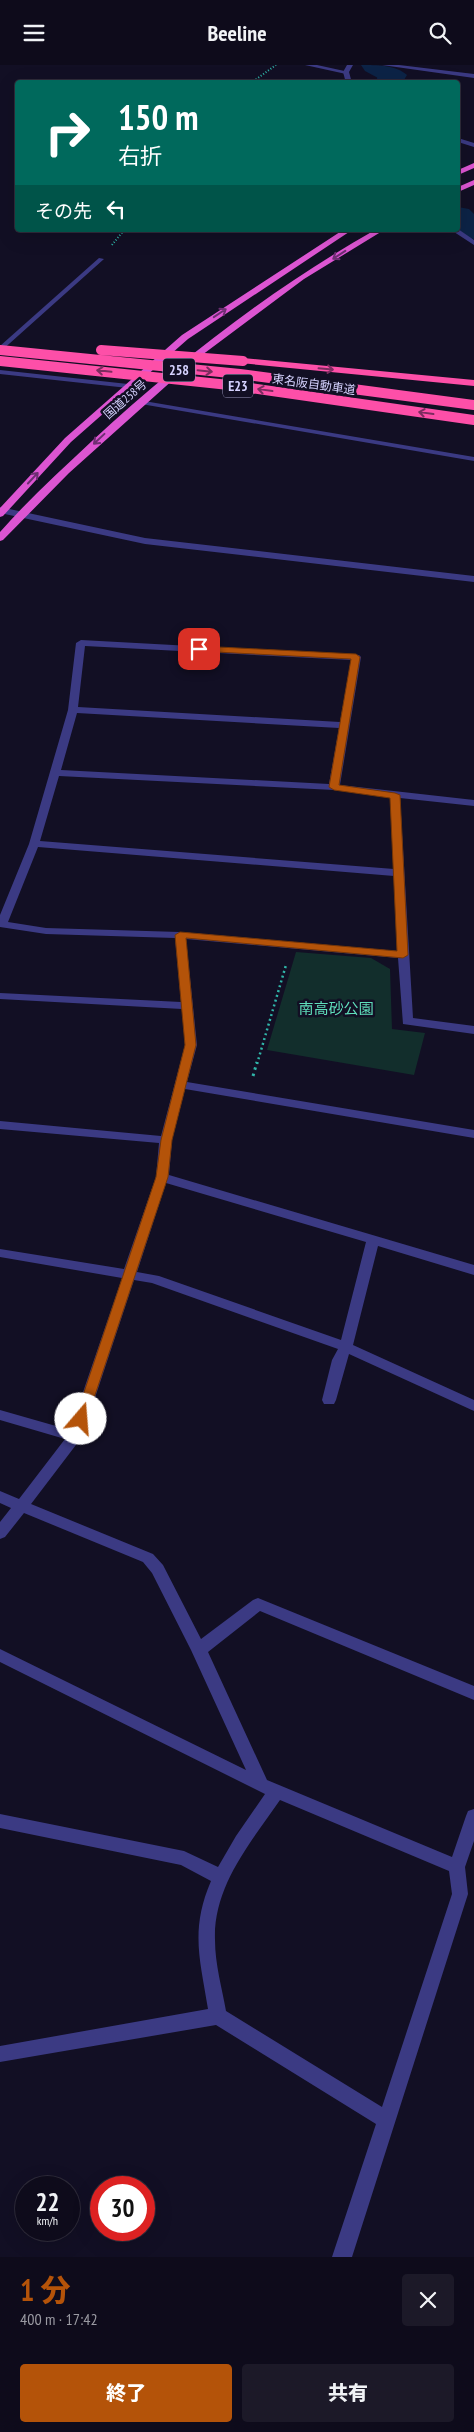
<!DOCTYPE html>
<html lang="ja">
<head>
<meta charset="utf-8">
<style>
  :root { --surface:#0e0b1b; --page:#1c1928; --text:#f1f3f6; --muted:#9b9ba3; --line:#2e2b3a; --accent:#b45309 }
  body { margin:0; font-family:"PT Sans Narrow","Noto Sans JP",sans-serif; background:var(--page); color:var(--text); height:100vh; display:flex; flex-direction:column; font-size:19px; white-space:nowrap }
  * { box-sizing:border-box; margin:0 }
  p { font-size:16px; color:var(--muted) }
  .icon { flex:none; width:28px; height:28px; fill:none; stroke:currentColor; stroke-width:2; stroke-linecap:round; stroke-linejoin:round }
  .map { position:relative; height:2192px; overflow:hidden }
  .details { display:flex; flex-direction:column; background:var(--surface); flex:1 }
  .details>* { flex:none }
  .guide { position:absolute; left:15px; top:15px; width:445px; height:152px; border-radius:5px; box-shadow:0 5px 20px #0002,0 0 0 1px var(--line); background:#00695c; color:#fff; overflow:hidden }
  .speed { position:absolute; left:15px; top:2111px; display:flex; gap:10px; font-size:25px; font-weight:700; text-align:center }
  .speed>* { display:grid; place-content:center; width:65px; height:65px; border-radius:50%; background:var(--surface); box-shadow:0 5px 20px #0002,0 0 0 1px var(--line); line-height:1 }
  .speed small { font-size:12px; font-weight:400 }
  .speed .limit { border:8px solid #d22; background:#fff; color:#111 }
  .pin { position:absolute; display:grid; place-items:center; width:42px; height:42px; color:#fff; margin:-21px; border-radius:10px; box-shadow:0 2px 8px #0006 }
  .me { position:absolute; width:55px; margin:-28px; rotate:18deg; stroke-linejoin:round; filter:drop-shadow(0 0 4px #0008) }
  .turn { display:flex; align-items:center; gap:18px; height:105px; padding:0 20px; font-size:22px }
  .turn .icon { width:65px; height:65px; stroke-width:2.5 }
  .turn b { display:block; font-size:35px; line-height:42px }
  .then { display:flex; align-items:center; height:48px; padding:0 20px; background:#0003; gap:10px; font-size:19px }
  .round { display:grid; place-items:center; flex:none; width:52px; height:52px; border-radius:5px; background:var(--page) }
  .overview { display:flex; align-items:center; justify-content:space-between; height:85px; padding:0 20px }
  h1 { font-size:30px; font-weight:800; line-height:38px; color:var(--accent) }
  .button { display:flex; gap:10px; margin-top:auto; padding:10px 20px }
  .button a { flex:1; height:58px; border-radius:5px; background:var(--accent); color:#fff; font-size:20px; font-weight:800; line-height:58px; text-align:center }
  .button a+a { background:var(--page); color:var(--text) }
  header { display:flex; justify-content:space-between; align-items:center; height:65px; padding:0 20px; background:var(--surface); font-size:22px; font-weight:800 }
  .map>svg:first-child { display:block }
  .green { fill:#122e2c }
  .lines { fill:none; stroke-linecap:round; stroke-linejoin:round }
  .stream { stroke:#0c2346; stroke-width:5 }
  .river { fill:#0c2346; fill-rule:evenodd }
  .path-far2 { stroke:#30b5a9; stroke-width:2; stroke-dasharray:1 2; stroke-linecap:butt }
  .path-far1 { stroke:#30b5a9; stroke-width:2.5; stroke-dasharray:2 3; stroke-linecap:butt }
  .path { stroke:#30b5a9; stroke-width:3; stroke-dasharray:2.5 4; stroke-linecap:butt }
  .minor { fill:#3b3a83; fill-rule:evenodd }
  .tertiary { fill:#3b3a83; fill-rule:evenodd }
  .trunk { fill:#dc55d2; fill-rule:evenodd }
  .motorway { fill:#fd4fa8; fill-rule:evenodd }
  .motorway-bridge { stroke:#fd4fa8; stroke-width:10 }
  .oneway { stroke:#6d2e72 }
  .oneway2 { stroke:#7c2c5f }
  .route { fill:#b45309; stroke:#753606 }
  .labels { text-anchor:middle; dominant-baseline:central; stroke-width:5; stroke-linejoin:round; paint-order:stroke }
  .far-street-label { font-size:12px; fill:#d6d3ff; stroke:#120f24 }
  .shield { fill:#120f24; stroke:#9b98bd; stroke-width:1 }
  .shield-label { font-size:14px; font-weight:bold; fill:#d6d3ff }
  .park-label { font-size:15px; fill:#5fdebb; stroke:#120f24 }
</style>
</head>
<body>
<header><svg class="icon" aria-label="menu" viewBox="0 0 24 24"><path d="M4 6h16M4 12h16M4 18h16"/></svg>Beeline<svg class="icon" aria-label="search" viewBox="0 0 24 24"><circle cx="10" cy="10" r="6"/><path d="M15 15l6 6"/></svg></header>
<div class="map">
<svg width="474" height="2192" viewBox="0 0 474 2192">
  <rect width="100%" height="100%" fill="#120f24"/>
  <path class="green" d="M296,887l75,6 19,11 2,60 33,4 -11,42 -147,-25z"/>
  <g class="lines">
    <path class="stream" d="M372,5l9,5 -3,8"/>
    <path class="river" d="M361,0c16,0 35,0 46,10l-5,8h-27l3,-5 -13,-7z
      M458,142l11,2 5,5v25l-11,-2 -8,-7h3z"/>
    <path class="path-far2" d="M251,18l25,-18
      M112,180l12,-15"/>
    <path class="path-far1" d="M257,999l29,-99"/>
    <path class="path" d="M253,1011l4,-14"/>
    <path class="minor" d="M305,0h12l32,7 -3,2z
      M382,0h17l75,9v4z
      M458,164l16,11v5l-23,-15z
      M99,193l5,1 -104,93v-6z
      M0,305l128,14 4,2 -4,2 -128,-14z
      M138,335l336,57v4l-333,-57h-3z
      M0,442l145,31 329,38v6l-329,-38 -145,-31z
      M81,575l278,15 2,2 -21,128 134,15v6l-74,-8 13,220 61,8v8l-71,-10 -5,-66 -212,-19 11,106 -10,37 287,48v8l-289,-49 -13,51 -3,35 305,90v10l-96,-29 -25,99 121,55v11l-125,-57 -13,46 -2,4h-10l-2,-4 10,-40 6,-11 -186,-66 -18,-3 -52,157 -51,67 122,50 10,11 38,74 52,-39 5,-2 216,88v14l-214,-89 -52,41 59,128 185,77 14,-41 2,-5 6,-2v32l-9,26 3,27 -116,363h-20l44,-133 -160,-99 -216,37v-16l208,-37c-8,-50 -18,-79 3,-128l-30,-16 -181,-37v-14l184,37 34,16 18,-31 29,-42 -265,-132v-13l246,121 -55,-120 -39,-77 -9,-11 -119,-49 -19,24 -5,2v-17l11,-14 -11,-5v-12l19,8 46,-60 -65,-19v-10l70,20 52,-152 -122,-21v-8l124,20 32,-92 3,-34 -159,-14v-8l161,15 24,-91 -3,-36 -182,-10v-6l181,9 -6,-64 -129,-4 -46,-7v-12l29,-71 39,-134 8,-67zM85,581l266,14 -11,62 -262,-15zM77,648l262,15 -10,56 -268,-14zM59,711l275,14 56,6 4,73 -354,-28zM38,782l356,29 4,75 -218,-19 -134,-4 -38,-6zM166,1118l200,59 -25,98 -182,-64 -22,-4zM280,1735l169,71 3,23 -70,213 -156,-96c-4,-23 -11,-47 -11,-71 -2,-54 36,-98 65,-140z"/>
    <path class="tertiary" d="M347,0h6l-4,7 3,11h-6l-3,-11z
      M458,73l16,5v4l-16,-5z"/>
    <path class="trunk" d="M474,98v5l-16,7v-5z
      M474,115v5l-16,7v-5z
      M343,165h9l-164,109 -117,103 -68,74 -3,1v-9l65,-70 117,-103z
      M375,165h9l-80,49 -110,82 -125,112 -66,67 -3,1v-9c28,-32 60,-61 92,-91 87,-80 179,-152 283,-211z"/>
    <path class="motorway" d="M243,293l231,22v6l-234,-23 -2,-2z"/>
    <path class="motorway-bridge" d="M0,285l240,24 234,31
      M101,285l142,11
      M0,296l229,24 245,35"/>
  </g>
  <defs><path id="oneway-shaft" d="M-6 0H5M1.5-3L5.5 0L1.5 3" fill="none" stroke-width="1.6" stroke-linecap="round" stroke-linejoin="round" transform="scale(1.25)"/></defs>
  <g class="oneway">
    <use href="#oneway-shaft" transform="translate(339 190) rotate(147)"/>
    <use href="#oneway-shaft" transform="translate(220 248) rotate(-34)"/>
    <use href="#oneway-shaft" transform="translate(99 374) rotate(137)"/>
    <use href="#oneway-shaft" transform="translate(33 413) rotate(-47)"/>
  </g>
  <g class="oneway2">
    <use href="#oneway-shaft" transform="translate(326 304) rotate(5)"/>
    <use href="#oneway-shaft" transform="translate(104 306) rotate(-174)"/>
    <use href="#oneway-shaft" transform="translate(205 306) rotate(6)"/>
    <use href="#oneway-shaft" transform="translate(265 325) rotate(-172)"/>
    <use href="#oneway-shaft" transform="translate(426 348) rotate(-172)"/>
  </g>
  <path class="route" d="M199,581l157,8 4,3 -21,128 56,8 5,2 8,160 -5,3 -217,-20 10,107 -24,95 -4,37 -81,242 -6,5 -6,-5 81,-242 5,-37 24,-95 -10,-110 5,-3 217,19 -7,-153 -56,-8 -5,-3 22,-128 -155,-8 -1,-2z"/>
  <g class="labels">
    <g class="far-street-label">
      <text transform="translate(314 319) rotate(8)">東名阪自動車道</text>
      <text transform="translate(125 334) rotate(-41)">国道258号</text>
    </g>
    <g class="shield">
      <rect x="163" y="293.5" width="32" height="23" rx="4"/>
      <rect x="223" y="309.5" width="30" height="23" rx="4"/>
    </g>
    <g class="shield-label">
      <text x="179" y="305">258</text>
      <text x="238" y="321">E23</text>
    </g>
    <g class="park-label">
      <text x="336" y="943">南高砂公園</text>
    </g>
  </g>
</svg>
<div class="speed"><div>22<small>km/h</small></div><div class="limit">30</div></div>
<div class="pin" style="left:199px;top:584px;background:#d93025"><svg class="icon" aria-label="arrive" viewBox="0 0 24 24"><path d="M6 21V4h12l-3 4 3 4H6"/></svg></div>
<svg class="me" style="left:81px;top:1354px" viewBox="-20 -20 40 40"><circle r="19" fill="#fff"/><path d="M0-13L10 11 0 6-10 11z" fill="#b45309"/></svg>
<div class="guide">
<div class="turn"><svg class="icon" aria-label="right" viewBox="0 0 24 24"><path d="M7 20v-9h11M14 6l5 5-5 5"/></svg><div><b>150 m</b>右折</div></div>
<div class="then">その先<svg class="icon" aria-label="left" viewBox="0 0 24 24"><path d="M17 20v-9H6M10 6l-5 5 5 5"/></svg></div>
</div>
</div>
<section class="details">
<div class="overview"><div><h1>1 分</h1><p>400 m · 17:42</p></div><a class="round"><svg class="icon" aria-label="close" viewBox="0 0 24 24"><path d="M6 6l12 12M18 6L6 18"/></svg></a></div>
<div class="button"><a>終了</a><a>共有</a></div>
</section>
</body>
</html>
